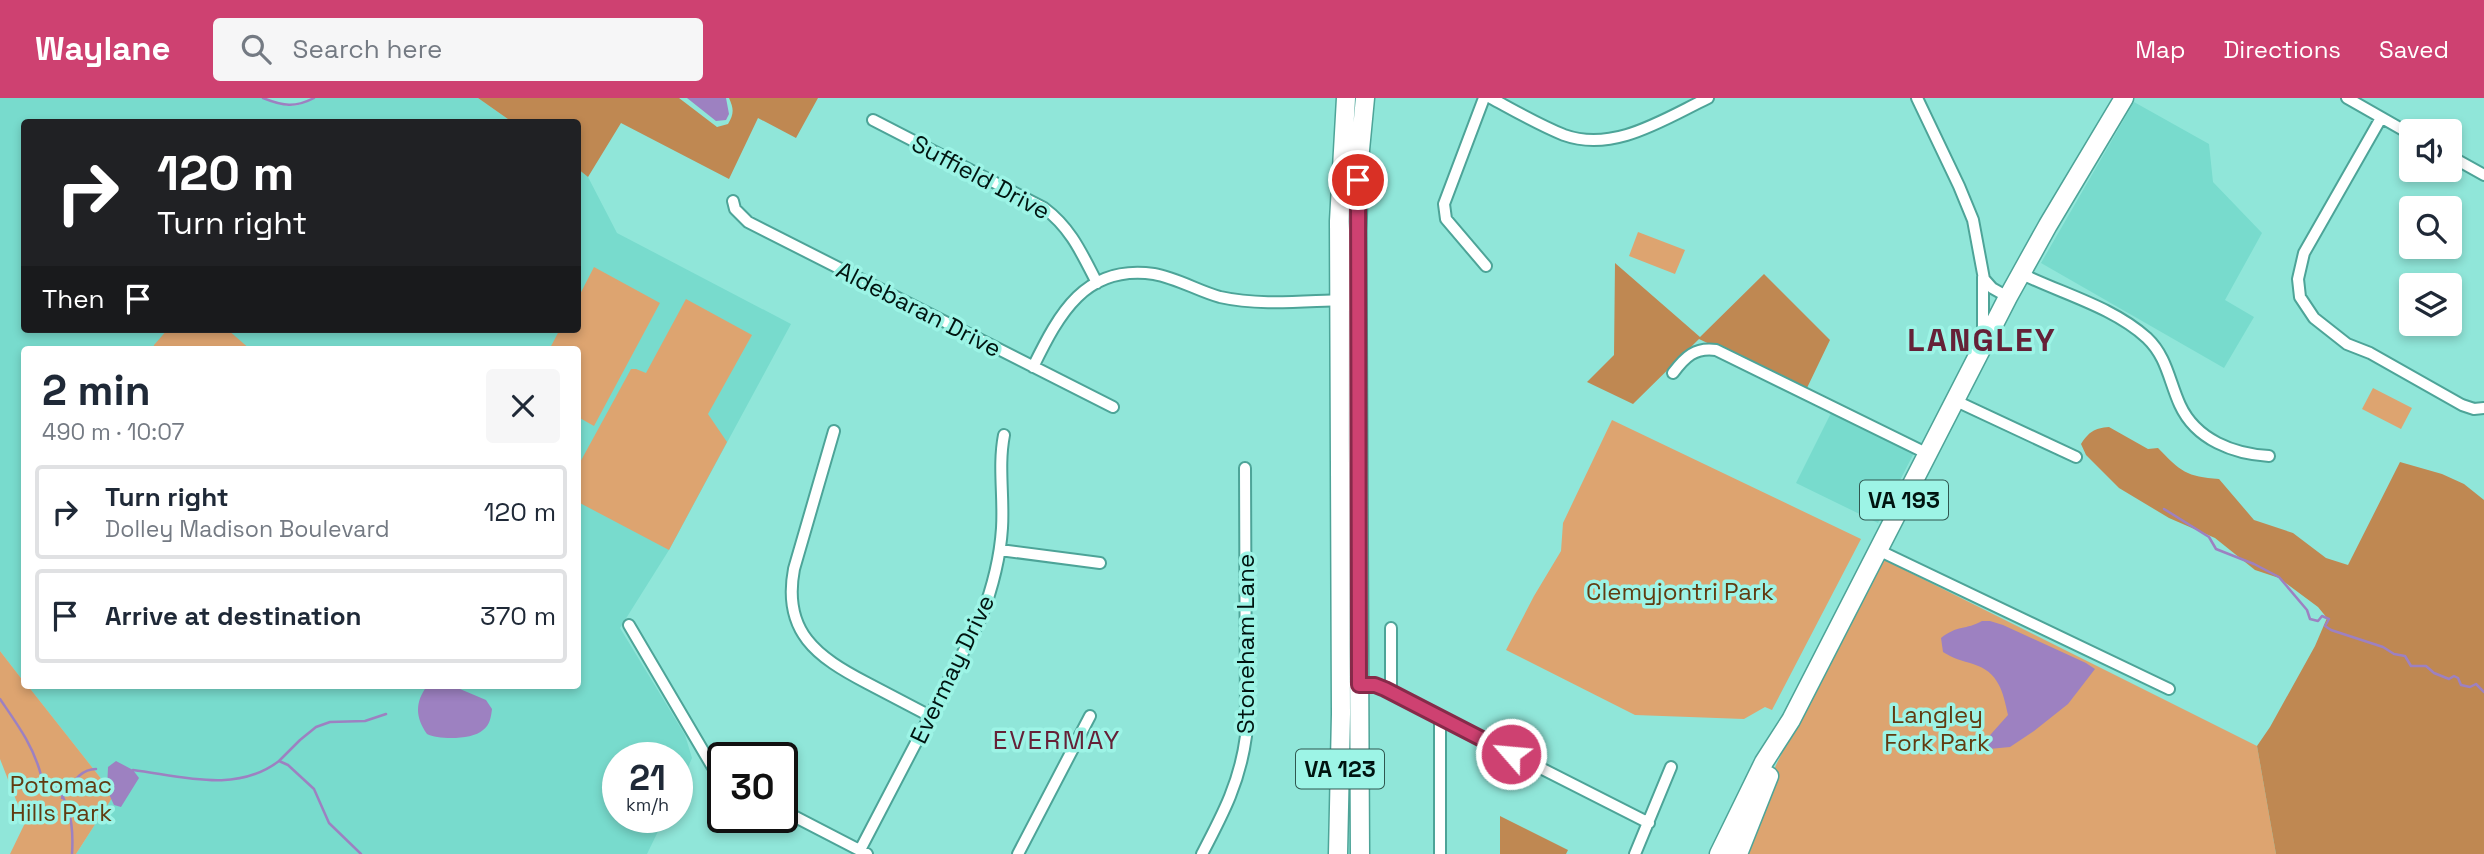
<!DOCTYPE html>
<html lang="en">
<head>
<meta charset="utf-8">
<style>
  :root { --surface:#fff; --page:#f6f6f7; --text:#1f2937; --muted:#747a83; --line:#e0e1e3; --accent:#ce4171 }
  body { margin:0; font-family:"Space Grotesk",sans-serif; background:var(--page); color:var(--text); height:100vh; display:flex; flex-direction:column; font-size:26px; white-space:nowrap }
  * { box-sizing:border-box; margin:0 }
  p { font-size:23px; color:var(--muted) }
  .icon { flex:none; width:38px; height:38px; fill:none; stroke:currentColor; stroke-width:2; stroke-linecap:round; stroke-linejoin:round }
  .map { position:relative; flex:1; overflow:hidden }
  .details { position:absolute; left:21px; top:248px; width:560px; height:343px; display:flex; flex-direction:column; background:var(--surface); border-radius:7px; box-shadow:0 4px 10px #0003 }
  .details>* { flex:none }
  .top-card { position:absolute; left:21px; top:21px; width:560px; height:214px; border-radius:7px; box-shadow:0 4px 10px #0003; background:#202124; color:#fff; overflow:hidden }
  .buttons { position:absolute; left:2399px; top:21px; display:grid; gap:14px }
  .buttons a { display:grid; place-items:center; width:63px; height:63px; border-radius:7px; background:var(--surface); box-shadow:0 4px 10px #0003; font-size:35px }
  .speed { position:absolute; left:602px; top:644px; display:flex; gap:14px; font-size:35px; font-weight:700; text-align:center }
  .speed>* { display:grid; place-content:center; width:91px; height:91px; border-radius:50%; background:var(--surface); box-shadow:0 4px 10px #0003; line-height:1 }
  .speed small { font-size:18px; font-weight:400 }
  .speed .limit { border:4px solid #111; border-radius:10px; background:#fff; color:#111 }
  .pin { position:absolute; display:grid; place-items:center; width:60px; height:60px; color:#fff; margin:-30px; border:4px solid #fff; border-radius:50%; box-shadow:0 2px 7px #0007 }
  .me { position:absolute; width:77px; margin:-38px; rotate:297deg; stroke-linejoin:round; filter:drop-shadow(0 0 5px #0008) }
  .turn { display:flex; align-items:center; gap:24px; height:147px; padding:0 21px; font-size:32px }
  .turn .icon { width:91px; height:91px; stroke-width:2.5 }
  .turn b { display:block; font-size:49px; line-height:60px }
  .then { display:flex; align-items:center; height:66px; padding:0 21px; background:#0003; gap:14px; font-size:26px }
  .round { display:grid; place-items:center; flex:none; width:74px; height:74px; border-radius:7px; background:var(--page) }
  .headline { display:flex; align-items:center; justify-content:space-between; height:119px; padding:0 21px }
  h1 { font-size:42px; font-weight:800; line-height:52px }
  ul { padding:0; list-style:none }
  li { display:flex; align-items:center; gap:21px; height:94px; margin:0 14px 10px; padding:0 7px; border:4px solid var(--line); border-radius:7px }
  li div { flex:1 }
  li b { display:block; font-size:26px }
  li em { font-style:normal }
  header { display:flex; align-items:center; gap:42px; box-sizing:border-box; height:98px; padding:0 35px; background:var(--accent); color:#fff }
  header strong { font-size:33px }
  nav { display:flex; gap:38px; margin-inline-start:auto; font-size:24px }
  .search { width:490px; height:63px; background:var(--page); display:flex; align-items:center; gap:18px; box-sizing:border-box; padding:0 24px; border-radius:7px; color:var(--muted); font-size:26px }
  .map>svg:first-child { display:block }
  .built { fill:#78dbcd }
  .green { fill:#dda470 }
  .forest { fill:#bf8852 }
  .water { fill:#9d81c1 }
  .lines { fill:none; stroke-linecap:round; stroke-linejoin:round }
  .stream { stroke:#9d81c1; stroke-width:2.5 }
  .minor-casing { stroke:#4da498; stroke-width:14 }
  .primary-casing { stroke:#4da498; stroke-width:21 }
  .minor { stroke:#fff; stroke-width:10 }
  .primary { stroke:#fff; stroke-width:18 }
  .route-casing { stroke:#862a49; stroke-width:18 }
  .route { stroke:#ce4171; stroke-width:12 }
  .labels { text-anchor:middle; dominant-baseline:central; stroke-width:7; stroke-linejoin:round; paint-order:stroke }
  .shield { fill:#9df4e6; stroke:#2f5750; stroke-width:2 }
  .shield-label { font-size:23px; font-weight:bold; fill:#001410 }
  .street-label { font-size:24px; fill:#001410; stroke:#9df4e6 }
  .park-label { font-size:24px; fill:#613b11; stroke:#9df4e6 }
  .neighbourhood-label { font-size:26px; letter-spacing:2px; fill:#652137; stroke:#9df4e6 }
  .district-label { font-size:32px; font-weight:bold; letter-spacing:2px; fill:#652137; stroke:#9df4e6 }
</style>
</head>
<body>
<header>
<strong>Waylane</strong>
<div class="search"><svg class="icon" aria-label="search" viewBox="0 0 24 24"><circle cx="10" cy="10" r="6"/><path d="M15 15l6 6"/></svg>Search here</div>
<nav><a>Map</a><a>Directions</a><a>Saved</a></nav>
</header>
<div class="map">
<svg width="2484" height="756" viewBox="0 0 2484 756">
  <rect width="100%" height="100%" fill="#90e6d9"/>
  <path class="built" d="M0,0h263l24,8h9l18,-8h164l34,24h-488v207h554v-160l10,8 29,56 174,91 -122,226 -49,78 65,107 7,23 -15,35v-35h-59v59h47l-18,37h-571l38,-59 -86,-109h550v-336h-554v332l-24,-31z
    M2134,4l75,42 4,38 49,51 -37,67 29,17 -30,51 -183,-105z
    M1832,313l83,40 -37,72 -82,-40z"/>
  <path class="green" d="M1638,134l47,18 -10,24 -46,-18z
    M594,169l66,36 -66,123 -16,-9v-67h-29l11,-21h18v-31z
    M686,201l66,36 -44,79 19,28 -58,108 -91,-48v-36l53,-97h5l10,4z
    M168,231h59l24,21h-98l1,-5z
    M2373,290l39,20 -11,21 -39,-20z
    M1612,322l249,119 -89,171 -7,-3 -21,12 -109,-4 -129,-65 28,-54 27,-45 2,-28z
    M1879,459l378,189 19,108h-534l34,-89z
    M0,553l24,31v4h4l86,109 -38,59h-66l15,-31 -25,-64z"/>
  <path class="forest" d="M478,0h201l38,29 11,-3c6,-10 6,-15 1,-26h89l-22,40 -38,-20 -29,61 -108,-56 -33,54 -10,-8v-47h-66z
    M1615,165l85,74 64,-63 66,66 -24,50 -107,-51 -66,65 -46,-22 27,-27z
    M2109,329l39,22 10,-1c22,23 29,29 61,31l35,41 39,13 33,25 22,7 52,-103 42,12 22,10 20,16v354h-208l-19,-108 13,-19 45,-81 12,-28 -9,-11 -39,-29 -24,-8 -40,-32 -46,-20 -50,-30 -33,-33 -5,-11c8,-12 13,-16 28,-17z
    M1500,718l68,34 -2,4h-66z"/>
  <path class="water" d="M687,0h39l3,16 -3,6 -10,1z
    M1982,523h8l13,4 83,38 9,6 -27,35 -34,27 -24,16 -21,2 -6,-6 25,-28c-5,-23 -9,-43 -35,-51 -10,-3 -21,-6 -30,-12l-2,-14c16,-13 25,-8 41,-17z
    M427,588l33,3 26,11 6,9c-1,8 -2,16 -9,21 -11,10 -44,10 -56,4 -12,-17 -12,-32 0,-48z
    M116,663l17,9 6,8 -18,29 -7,-2 -7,-15 1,-23z"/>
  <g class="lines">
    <path class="stream" d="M263,0c20,8 32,10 51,0
      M2164,411l45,28 7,12 38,15 25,13 28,33 3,9 8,2 4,-5 7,3 -4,7 6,4 52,17 11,7 11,2 6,10h15l8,7 15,6 5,-3 4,2 3,7 9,2 6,-3 8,8
      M0,601c17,25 33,46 41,76 29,17 33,48 31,79
      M279,663l21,-21 16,-13 14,-5 35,-1 21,-7
      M133,672c48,6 103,24 146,-9l9,4 26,24 15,34 32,31
      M62,700c10,-13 17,-29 34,-29"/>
    <defs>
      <path id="minor" d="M1484,0l-40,106 2,15 40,47
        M1491,0c24,13 48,27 73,37 50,18 100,-16 144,-37
        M1917,0l42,88 14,34 11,59 8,9 16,9
        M2347,0l65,37
        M2381,20l-77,135 -6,26 2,18 14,21 33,26 23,9 92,52 12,4 10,-1
        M873,22l171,88c27,20 38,46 53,75
        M2450,58l34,19
        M733,103l2,8 13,13 365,185
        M2022,176c41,20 91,33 125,64 20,19 22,43 33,67 16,35 54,49 89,51
        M1983,179v51l6,7
        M1033,269c26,-53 52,-103 121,-93 23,4 44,17 66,23 40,9 83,4 123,3
        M1673,275c12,-16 22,-26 43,-23l212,104
        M1956,303l120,56
        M834,333l-40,138c-12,63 23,88 73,114 21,11 42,22 63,33
        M1000,452l100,13
        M1878,452l291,139
        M629,527l83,141 11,9
        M1391,530v64
        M1354,587h21l10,4 264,134
        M1440,620v136
        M782,712l85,44
        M860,752l121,-232c11,-29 19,-58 21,-90 2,-32 -4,-62 2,-93
        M1018,756l72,-138
        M1202,756c21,-40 38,-72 44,-118l-1,-268
        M1635,756l36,-87"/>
      <path id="primary" d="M1338,756l3,-140 -2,-493 7,-123
        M1360,756l-3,-624 3,-80 5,-52
        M1719,756l45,-92 27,-42 217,-423 40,-72 76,-127
        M1738,756l31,-78"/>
    </defs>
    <use href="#minor" class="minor-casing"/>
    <use href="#primary" class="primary-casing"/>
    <use href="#minor" class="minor"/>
    <use href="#primary" class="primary"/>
  </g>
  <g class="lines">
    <defs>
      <path id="route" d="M1358,82l1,505h16l10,4 126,65"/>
    </defs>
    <use href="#route" class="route-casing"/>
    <use href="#route" class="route"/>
  </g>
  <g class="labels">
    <g class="shield">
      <rect x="1860" y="382.5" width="88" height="39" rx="5"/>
      <rect x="1296" y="651.5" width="88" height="39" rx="5"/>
    </g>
    <g class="shield-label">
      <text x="1904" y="402">VA 193</text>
      <text x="1340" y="671">VA 123</text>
    </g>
    <g class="street-label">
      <text transform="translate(981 79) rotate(28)">Suffield Drive</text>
      <text transform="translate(919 211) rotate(27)">Aldebaran Drive</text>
      <text transform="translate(1245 546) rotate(-90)">Stoneham Lane</text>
      <text transform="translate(952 571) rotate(-64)">Evermay Drive</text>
    </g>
    <g class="park-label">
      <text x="1680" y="493">Clemyjontri Park</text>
      <text x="1937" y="616">Langley<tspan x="1937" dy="28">Fork Park</tspan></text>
      <text x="61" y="686">Potomac<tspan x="61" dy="28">Hills Park</tspan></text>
    </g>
    <g class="neighbourhood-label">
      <text x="1057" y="642">EVERMAY</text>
    </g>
    <g class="district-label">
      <text x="1982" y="242">LANGLEY</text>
    </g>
  </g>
</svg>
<div class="buttons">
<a><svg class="icon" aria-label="sound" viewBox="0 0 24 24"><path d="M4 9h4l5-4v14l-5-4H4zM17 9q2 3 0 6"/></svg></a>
<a><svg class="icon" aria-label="search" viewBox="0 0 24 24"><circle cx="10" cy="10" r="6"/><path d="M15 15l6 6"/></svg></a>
<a><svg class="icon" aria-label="layers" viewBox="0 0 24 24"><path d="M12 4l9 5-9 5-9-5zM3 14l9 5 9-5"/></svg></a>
</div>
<div class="speed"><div>21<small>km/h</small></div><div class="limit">30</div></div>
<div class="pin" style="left:1358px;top:82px;background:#d93025"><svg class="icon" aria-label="arrive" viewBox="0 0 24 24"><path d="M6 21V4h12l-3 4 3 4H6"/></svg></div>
<svg class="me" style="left:1511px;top:656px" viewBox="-20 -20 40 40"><circle r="17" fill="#ce4171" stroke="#fff" stroke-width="3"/><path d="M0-11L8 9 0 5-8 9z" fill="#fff"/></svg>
<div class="top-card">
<div class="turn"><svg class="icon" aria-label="right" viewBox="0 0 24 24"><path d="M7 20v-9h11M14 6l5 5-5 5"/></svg><div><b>120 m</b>Turn right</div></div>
<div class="then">Then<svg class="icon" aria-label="arrive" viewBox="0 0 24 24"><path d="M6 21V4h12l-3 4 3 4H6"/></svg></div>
</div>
<section class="details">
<div class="headline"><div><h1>2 min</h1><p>490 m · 10:07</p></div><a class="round"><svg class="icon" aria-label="close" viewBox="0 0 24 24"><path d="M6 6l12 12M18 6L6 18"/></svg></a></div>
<ul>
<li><svg class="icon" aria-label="right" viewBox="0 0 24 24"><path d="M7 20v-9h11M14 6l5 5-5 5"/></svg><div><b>Turn right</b><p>Dolley Madison Boulevard</p></div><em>120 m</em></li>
<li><svg class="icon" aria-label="arrive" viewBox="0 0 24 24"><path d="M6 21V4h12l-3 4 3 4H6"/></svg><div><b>Arrive at destination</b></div><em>370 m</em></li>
</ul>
</section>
</div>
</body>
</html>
